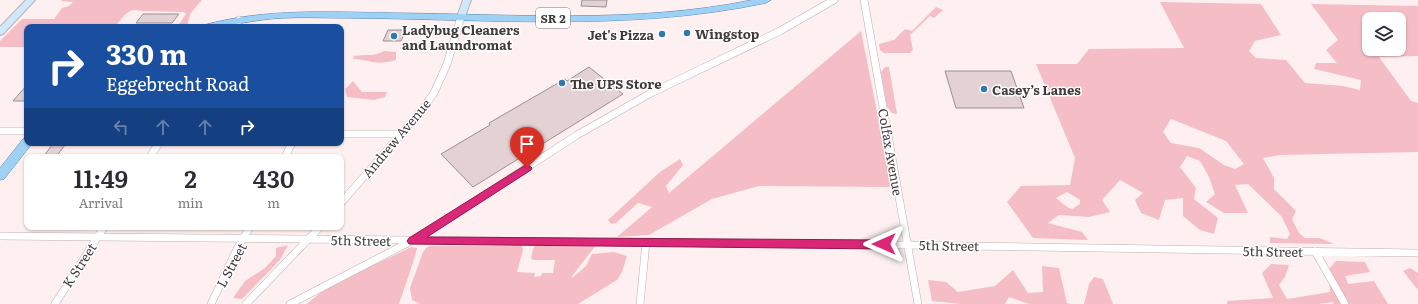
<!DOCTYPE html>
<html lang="en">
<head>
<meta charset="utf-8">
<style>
  :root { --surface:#fff; --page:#f7f7f7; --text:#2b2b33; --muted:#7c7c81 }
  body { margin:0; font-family:Literata,serif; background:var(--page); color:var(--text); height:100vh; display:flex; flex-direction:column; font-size:15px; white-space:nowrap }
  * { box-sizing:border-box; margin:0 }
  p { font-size:13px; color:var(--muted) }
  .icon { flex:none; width:22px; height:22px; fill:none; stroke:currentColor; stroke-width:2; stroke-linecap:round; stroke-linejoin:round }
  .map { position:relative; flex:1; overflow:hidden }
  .drawer { position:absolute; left:24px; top:154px; width:320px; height:76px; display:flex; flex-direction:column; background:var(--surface); border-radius:8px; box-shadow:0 1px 3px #0004 }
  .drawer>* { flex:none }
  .hud { position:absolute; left:24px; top:24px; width:320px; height:122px; border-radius:8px; box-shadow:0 1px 3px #0004; background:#1a4fa0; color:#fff; overflow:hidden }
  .buttons { position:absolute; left:1362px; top:12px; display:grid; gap:8px }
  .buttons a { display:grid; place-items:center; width:44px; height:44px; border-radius:8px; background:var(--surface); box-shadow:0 1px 3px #0004; font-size:20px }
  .pin { position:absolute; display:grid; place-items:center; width:34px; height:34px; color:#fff; margin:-41px -17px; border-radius:50% 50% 50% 0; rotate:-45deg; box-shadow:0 0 4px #0007 }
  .pin .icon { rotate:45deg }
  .me { position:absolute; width:44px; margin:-22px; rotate:270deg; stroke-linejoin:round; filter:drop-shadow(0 0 3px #0008) }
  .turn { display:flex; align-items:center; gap:14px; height:84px; padding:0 16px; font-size:18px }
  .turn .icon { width:52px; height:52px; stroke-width:2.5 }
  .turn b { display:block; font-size:28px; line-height:34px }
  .lanes { display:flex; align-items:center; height:38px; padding:0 16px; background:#0003; justify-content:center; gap:20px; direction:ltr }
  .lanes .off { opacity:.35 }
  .eta { display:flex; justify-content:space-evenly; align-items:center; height:68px; text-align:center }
  .eta b { font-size:24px; font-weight:600; line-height:28px }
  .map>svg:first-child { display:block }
  .green { fill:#f5bdc6; fill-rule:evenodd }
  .building { fill:#e3d1d4; stroke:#9e8e90 }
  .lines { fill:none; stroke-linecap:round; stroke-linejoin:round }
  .street-casing { stroke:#bfaeb1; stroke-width:8 }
  .secondary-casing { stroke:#bfaeb1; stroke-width:2 }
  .primary-casing { stroke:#5488af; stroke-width:1 }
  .street { stroke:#fff; stroke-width:7 }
  .secondary { fill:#cfe8fa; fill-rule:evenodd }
  .primary { fill:#9ed1f4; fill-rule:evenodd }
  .route { fill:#db2777; stroke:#8e194d }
  .poi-dot { fill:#2e7aad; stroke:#fff; stroke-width:1.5 }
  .labels { text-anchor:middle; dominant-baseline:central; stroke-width:3; stroke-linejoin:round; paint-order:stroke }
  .shield { fill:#fff; stroke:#7a7576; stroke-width:1 }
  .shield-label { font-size:12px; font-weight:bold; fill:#413a3b }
  .poi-label { font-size:13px; font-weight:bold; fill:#413a3b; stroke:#fff; text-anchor:start }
  .street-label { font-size:13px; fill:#413a3b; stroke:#fff }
</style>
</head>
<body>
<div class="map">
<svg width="1418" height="304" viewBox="0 0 1418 304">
  <rect width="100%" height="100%" fill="#fef0f1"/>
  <path class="green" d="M62,0h140c-3,4 -8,8 -11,13 -5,9 1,14 -14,14l9,-13 -2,-2 -43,-1c-12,-4 -17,5 -24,13l-11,1 -4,2h-75v20h-27v-6l22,-22h32l8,-11 7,-2 4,-4 -12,-1z
    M1160,2l101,2 20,31 -26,6 -6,10 7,7 30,2 19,23 38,3 17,4 1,-10 -47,-11 2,-6h21l-11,-13 12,-10 -27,-36 107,2v50l-39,1 32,44 7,2v49l-138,3 -17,3 11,20v11l22,22 -4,8 7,14 6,5h15l14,6 -64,-1v-6l17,2 3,-5 -8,-17 -34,-33 -13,1 13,28h-24l-18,-11 9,-8 -6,-17 -9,-16 -13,-5 -7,11 16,21 -2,11 24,19 -4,16 -14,-4 -17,-14v-18l-18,2 -6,20 -18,-7 -6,-13 8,-7 -23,-13 -18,20 8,12 -21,5 -30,-2 -11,8 34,9 6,8 -55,-2 -26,-36 14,-16 49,-1 5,-27 -39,-94h41l12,-15 95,-1zM1369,19h30v30h-30zM1171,119l55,22 18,23 -9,5 -11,-4 -25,-17 -28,-5 -8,-11zM1067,192l13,8v4l-8,5 -5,-2 -11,-9z
    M936,7l7,3 -9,8 -4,-2 -20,19 3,15 -3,3h-26l-4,-3 -1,-6 15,-4 11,-11 7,2z
    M861,31l31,156 -133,-1 -47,13 -63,36 -32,2 35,-30 -14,-4 -22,20 -5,1 -3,-4 52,-48 20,-13 3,6 -17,21 3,7z
    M384,51l12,1v8c-20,6 -24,0 -43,-1l1,-3c12,-2 20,1 30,-5z
    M885,67h4l8,47 -5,-1 -5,-6 -6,-35z
    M353,81l9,11h25l-2,5 -11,3 -27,-3 -2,-8z
    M288,245l-8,15 -38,39 -9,-1 12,-17 20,-13 11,-12v-8z
    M522,245l1,5 -6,22 18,1 -1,4 7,-1 1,-3h11l2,-13h-22l-2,-2 2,-9 2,-4h61l-23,30 -1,3 14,-12 6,-12 22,-2 13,4 -5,16 -5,8 -39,24h-158l-8,-4 -2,-12 13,-36 3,-4 4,-2z
    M411,247l6,1c0,4 -15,47 -18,56h-92c27,-26 71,-39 104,-57z
    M1336,261l29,1 5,10 -25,4 3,8 26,-3 14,23h-54l-1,-2 -14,2h-92v-3l46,-3 -11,-25 9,-9 18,1 -4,12 -6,8 8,14 43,-7 -1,-23z
    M1042,266l17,2 8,35 3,1h-41l-20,-7 -4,7h-44l-29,-3 -4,-21 18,2 12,10 37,-6 18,-16 15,23 15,-1z
    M1410,268l8,5v17l-15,-19z
    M1094,277l9,2 10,25h-29l5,-20z"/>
  <path class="building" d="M582,0h25l-1,7 -25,-1z
    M143,14h36l-7,9h-36z
    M388,30h18l-5,11h-18z
    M589,67l34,27 -150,93 -32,-33 49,-29 -1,-2 76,-44 2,2z
    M945,71h66l13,37h-68z
    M27,85v16h-14z
    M52,145h13l-9,12h-13z"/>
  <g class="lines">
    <defs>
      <path id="street" d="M864,0l54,304
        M234,27l5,-7
        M0,131h27
        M341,134h60
        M150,157l9,-14
        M285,157l7,-14
        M341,203l80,-92 13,-18 13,-29 14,-47
        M0,236l900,9 518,8
        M1315,251l30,53
        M55,304l49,-77
        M211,304l27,-57 12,-20
        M246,304l74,-77
        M290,304l133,-69 154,-100 74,-42 129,-62 54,-31
        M640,304l6,-62"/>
      <path id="secondary" d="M26,0h9l-32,34 -3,1v-8z
        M463,0h8l-6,17 -4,3 -4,-3z"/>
      <path id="primary" d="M752,0h19l-5,3c-137,29 -280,16 -419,15 -21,0 -43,-1 -64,0 -27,1 -53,9 -81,9l2,-2c62,-17 126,-13 189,-12 118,1 243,11 359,-13z
        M27,138v5h5l-1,2 -27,34 -4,1v-12l23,-29z"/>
    </defs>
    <use href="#street" class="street-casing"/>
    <use href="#secondary" class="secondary-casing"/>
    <use href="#primary" class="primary-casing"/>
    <use href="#street" class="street"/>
    <use href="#secondary" class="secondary"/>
    <use href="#primary" class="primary"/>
  </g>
  <path class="route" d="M527,164l5,4 -1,2 -104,67 457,3 4,2 2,2 -2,3 -4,2 -475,-5 -2,-3 2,-3z"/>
  <g class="poi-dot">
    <circle cx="687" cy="33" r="4"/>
    <circle cx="662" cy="34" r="4"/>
    <circle cx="394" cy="36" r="4"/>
    <circle cx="562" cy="83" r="4"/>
    <circle cx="984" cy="89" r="4"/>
  </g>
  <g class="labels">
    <rect class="shield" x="536" y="8" width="34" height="20" rx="3"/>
    <g class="shield-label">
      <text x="553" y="18">SR 2</text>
    </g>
    <g class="poi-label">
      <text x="402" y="29">Ladybug Cleaners<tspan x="402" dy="15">and Laundromat</tspan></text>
      <text x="695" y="33">Wingstop</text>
      <text x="654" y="34" text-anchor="end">Jet's Pizza</text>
      <text x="570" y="83">The UPS Store</text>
      <text x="992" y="89">Casey’s Lanes</text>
    </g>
    <g class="street-label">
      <text transform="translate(396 138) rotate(-50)">Andrew Avenue</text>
      <text transform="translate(891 152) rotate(80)">Colfax Avenue</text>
      <text transform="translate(361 240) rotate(1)">5th Street</text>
      <text transform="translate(949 245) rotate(1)">5th Street</text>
      <text transform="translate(1273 251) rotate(1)">5th Street</text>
      <text transform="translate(79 265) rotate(-57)">K Street</text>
      <text transform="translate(231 265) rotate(-62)">L Street</text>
    </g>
  </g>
</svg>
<div class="buttons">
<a><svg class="icon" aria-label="layers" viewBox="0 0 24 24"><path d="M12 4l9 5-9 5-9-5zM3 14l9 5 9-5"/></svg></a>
</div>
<div class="pin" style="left:527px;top:168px;background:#d93025"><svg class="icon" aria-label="arrive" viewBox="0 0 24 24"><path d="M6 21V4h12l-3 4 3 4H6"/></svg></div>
<svg class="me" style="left:884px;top:244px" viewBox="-20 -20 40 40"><path d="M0-17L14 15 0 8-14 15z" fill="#db2777" stroke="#fff" stroke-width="4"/></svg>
<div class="hud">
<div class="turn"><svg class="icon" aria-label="right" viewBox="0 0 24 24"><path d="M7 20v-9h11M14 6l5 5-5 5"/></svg><div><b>330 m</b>Eggebrecht Road</div></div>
<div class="lanes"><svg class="icon off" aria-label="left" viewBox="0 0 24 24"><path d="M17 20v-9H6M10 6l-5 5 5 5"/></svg><svg class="icon off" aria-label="ahead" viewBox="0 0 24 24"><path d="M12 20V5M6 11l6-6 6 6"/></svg><svg class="icon off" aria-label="ahead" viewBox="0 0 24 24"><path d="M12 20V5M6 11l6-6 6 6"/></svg><svg class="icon" aria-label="right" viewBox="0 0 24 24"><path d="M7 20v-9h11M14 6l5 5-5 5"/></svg></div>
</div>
<section class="drawer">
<div class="eta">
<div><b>11:49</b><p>Arrival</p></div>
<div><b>2</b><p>min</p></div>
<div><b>430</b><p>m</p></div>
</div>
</section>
</div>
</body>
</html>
